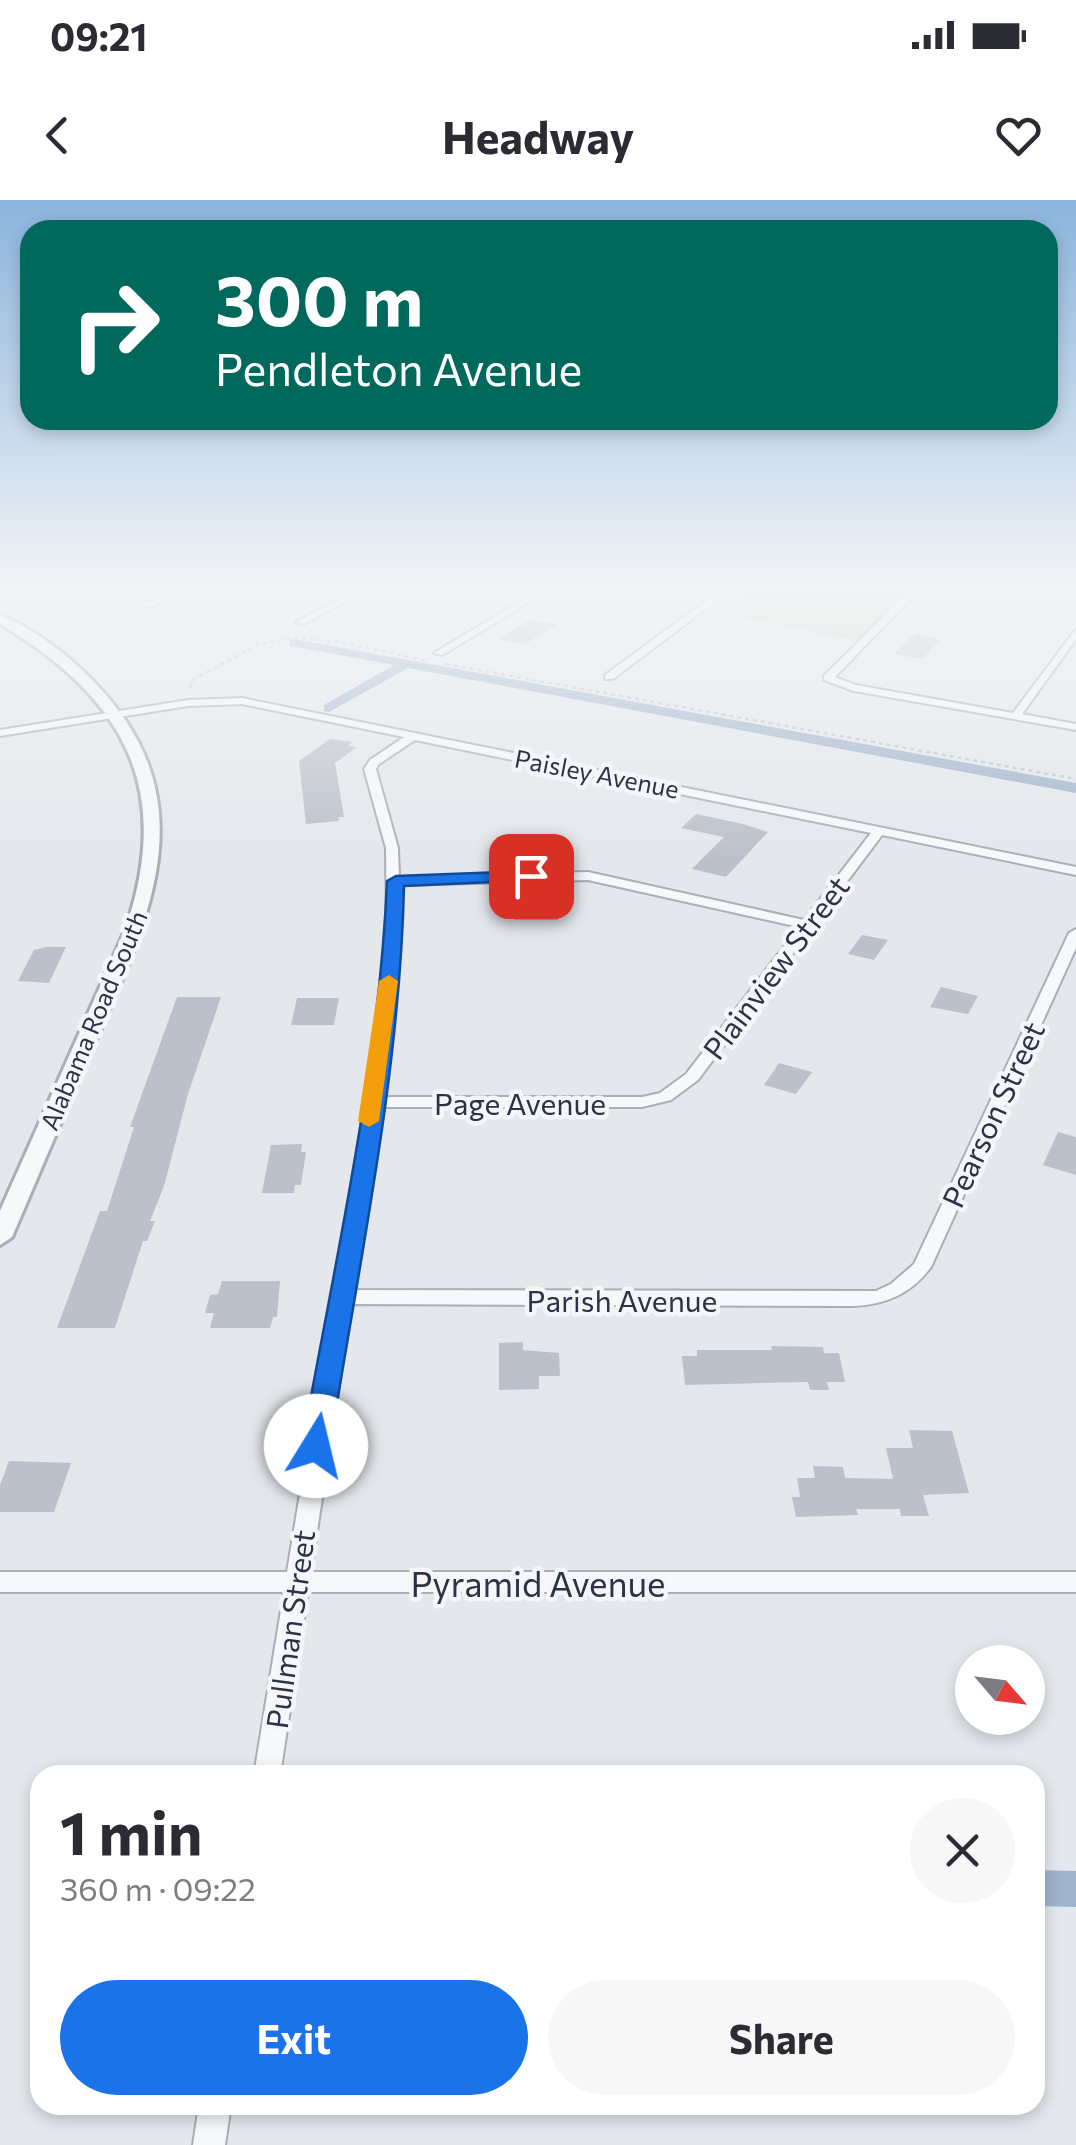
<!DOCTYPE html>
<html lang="en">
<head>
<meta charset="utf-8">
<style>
  :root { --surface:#fff; --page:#f7f7f7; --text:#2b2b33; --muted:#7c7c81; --accent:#1a73e8 }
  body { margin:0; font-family:Commissioner,sans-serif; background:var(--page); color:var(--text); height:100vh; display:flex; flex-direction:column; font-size:38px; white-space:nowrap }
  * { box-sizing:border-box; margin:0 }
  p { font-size:32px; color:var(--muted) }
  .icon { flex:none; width:55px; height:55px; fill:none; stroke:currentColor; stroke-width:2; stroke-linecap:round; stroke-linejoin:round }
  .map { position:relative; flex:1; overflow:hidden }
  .panel { position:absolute; left:30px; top:1565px; width:1015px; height:350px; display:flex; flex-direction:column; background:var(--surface); border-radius:30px; box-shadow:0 5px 15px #0003 }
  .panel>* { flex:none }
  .hud { position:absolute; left:20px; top:20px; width:1038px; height:210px; border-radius:30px; box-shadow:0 5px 15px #0003; background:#00695c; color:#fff; overflow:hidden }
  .needle { width:65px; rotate:118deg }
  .buttons { position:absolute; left:955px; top:1445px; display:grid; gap:20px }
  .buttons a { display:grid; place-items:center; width:90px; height:90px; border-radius:50%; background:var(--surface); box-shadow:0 5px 15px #0003; font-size:50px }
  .pin { position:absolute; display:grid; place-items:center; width:85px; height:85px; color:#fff; margin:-42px; border-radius:20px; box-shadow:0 5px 15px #0006 }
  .me { position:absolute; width:110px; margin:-55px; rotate:9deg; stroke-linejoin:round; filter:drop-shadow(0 0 8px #0008) }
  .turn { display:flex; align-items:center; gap:35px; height:210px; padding:0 30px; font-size:45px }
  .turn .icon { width:130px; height:130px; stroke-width:2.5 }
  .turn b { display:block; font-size:70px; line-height:85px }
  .round { display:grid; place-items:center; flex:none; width:105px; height:105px; border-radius:52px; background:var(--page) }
  .head { display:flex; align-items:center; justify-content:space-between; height:170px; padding:0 30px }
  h1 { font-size:60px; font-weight:700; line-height:75px }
  .action { display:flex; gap:20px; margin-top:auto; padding:20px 30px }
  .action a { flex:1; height:115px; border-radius:60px; background:var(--accent); color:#fff; font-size:40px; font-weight:700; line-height:115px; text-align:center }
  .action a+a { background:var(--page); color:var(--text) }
  .status { display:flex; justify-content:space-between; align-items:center; height:70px; padding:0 50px; background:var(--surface); direction:ltr }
  .status svg { height:28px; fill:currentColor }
  header { display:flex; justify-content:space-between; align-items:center; height:130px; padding:0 30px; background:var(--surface); font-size:45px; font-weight:700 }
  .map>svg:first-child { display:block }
  .green { fill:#c9d6c5 }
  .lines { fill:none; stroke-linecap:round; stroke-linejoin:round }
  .canal { fill:#9fb4cc; fill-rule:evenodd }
  .building { fill:#bbc0ca }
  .minor-casing { stroke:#a9aeb7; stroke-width:4 }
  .tertiary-casing { stroke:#a9aeb7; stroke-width:6 }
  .path { stroke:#c2c5cb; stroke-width:2.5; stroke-dasharray:4 4; stroke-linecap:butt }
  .minor { fill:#f7f8fa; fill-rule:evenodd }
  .tertiary { fill:#f7f8fa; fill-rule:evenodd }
  .route { fill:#1a73e8; stroke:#114b97; stroke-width:2.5 }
  .slow { fill:#f59e0b }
  .labels { text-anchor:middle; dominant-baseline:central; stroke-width:9; stroke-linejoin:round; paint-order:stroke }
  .far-street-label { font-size:25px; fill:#2b3445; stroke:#f4f6f9 }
  .street-label { font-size:30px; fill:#2b3445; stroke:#f4f6f9 }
  .near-street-label { font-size:35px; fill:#2b3445; stroke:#f4f6f9 }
</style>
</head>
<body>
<div class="status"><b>09:21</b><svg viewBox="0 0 49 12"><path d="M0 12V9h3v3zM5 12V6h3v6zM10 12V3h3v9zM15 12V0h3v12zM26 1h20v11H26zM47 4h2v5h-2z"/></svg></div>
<header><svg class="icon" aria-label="back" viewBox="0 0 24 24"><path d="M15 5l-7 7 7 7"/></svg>Headway<svg class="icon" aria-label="heart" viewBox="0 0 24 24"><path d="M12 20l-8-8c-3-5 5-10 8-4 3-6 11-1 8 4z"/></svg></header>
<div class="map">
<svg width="1076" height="1945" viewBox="0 0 1076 1945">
  <rect width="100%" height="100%" fill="#e4e7ec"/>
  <path class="green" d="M743,389h169l-55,52 -141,-29z"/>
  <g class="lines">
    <path class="canal" d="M294,439l782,144v10l-668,-125 -79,44 -5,-1v-6l70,-40 -104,-19v-6z
      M1035,1670l41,1v36l-41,-1z"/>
  </g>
  <path class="building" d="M530,420l28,4 -33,20 -27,-5z
    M916,433l25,7 -19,19 -28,-5z
    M330,539l22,3 -4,4 9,1 -22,16 9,54h-6l1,4 -33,3 -7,-63z
    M696,614l47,10 25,8 -42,45 -34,-8 32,-32 -43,-9z
    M531,685v18h27v17h-44l1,-34z
    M862,735l26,5 -14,20 -26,-6z
    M46,747h20l-17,36 -31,-2 16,-31z
    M941,787l37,9 -10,18 -38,-7z
    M177,797h44l-33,97 -24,92 -14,35h5l-8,20h-4l-28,87h-58l43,-117h7l27,-84h-4z
    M297,798h42l-5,27h-43z
    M779,863l33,9 -16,22 -32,-9z
    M1058,932l18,5v38l-33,-10z
    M302,944l-1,8h5l-5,33h-6l-1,8h-32l9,-48z
    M222,1081h58l-3,36h-4l-3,11h-60l4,-15h-9l5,-18 8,-1z
    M523,1142v8l36,3 1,23h-21v13l-40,1v-47z
    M771,1146l52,1 1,6h15l6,29h-18l2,8h-19l-2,-8 -123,3 -3,-29h15v-6h75z
    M909,1230l43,1 17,62 -46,2 6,21h-28l-1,-7h-44l2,6 -62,2 -4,-20h8l-3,-19h18l-2,-12 30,1 2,11 48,1 -7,-31h27z
    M9,1261l62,2 -17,49h-54v-27z"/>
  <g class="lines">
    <defs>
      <path id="minor" d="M0,389h8l-8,5z
        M178,389h11l-38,18 -8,-2z
        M359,389h11l-66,35 -8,-2z
        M541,389h10l-109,66 -8,-2z
        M722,389h10l-119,90h-8v-4z
        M911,389h9l-85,88 21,8 157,28 63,-84v10l-54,75 54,10v6l-222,-39 -30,-11v-4z
        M1019,389l57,5v6l-53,-8z
        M242,498l834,169v8l-194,-40 -184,245 -27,20 -29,7h-262l-27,183 523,1 15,-7 23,-20 155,-331 7,-4v19l-145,319c-20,27 -46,38 -79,39l-501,-2 -40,268h765v20h-768l-28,183h-26l30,-183h-284v-20h287l78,-470 22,-168 -1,-86 -22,-79 6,-9 34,-23 -162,-33 -54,2 -188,30v-6l188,-30zM415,540l456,93 -67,87 -216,-48 -189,5 -1,-29 -22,-79 3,-5zM588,680l211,47 -113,147 -26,19 -18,4h-260l19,-163 -2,-49z
        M199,1905h32l-6,40h-32z"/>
      <path id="tertiary" d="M0,415c34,14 68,40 93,66 115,117 58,232 3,359 -28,66 -56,131 -84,197l-12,8v-34l124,-278c51,-143 1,-235 -124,-309z"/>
    </defs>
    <use href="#minor" class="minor-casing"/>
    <use href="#tertiary" class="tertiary-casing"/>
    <path class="path" d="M446,464l630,115
      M190,488l2,-7 8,-5 59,-32 36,-6 47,4 85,19"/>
    <use href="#minor" class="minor"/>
    <use href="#tertiary" class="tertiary"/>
  </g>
  <linearGradient id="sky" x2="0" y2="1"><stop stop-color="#8bb4dd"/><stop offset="0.59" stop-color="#f3f4f6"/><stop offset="1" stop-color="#f3f4f6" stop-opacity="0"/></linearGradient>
  <rect width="1076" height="661" fill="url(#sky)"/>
  <path class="route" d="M531,671l6,1v8l-133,6c-4,187 -45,376 -74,560l-4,8 -10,3 -10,-3 -4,-8c33,-186 77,-375 85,-565l9,-5z"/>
  <path class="slow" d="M389,775l9,6 -19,140 -10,6 -11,-6 21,-140z"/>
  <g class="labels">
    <g class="far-street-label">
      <text transform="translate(597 573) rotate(11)">Paisley Avenue</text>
      <text transform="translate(93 820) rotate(-67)">Alabama Road South</text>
    </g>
    <g class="street-label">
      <text transform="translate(775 767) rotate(-53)">Plainview Street</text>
      <text x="520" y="902">Page Avenue</text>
      <text transform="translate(992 914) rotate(-65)">Pearson Street</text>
      <text x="622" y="1099">Parish Avenue</text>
      <text transform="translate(289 1429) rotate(-82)">Pullman Street</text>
    </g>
    <g class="near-street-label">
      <text x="538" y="1382">Pyramid Avenue</text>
    </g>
  </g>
</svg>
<div class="buttons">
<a><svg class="needle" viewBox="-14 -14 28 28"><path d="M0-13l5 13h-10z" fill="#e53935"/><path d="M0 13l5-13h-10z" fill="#7c7c81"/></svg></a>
</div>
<div class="pin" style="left:531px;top:676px;background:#d93025"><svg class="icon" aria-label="arrive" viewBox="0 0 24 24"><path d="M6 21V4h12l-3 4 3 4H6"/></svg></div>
<svg class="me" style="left:316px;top:1246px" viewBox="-20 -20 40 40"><circle r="19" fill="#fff"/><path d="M0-13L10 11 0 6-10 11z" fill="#1a73e8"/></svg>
<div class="hud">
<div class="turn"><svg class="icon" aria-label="right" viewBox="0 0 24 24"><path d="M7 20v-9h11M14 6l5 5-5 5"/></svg><div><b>300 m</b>Pendleton Avenue</div></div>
</div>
<section class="panel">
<div class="head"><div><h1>1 min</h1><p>360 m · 09:22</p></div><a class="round"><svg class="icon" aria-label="close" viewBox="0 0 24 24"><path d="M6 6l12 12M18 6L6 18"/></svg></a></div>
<div class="action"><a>Exit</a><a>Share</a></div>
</section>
</div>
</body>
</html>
